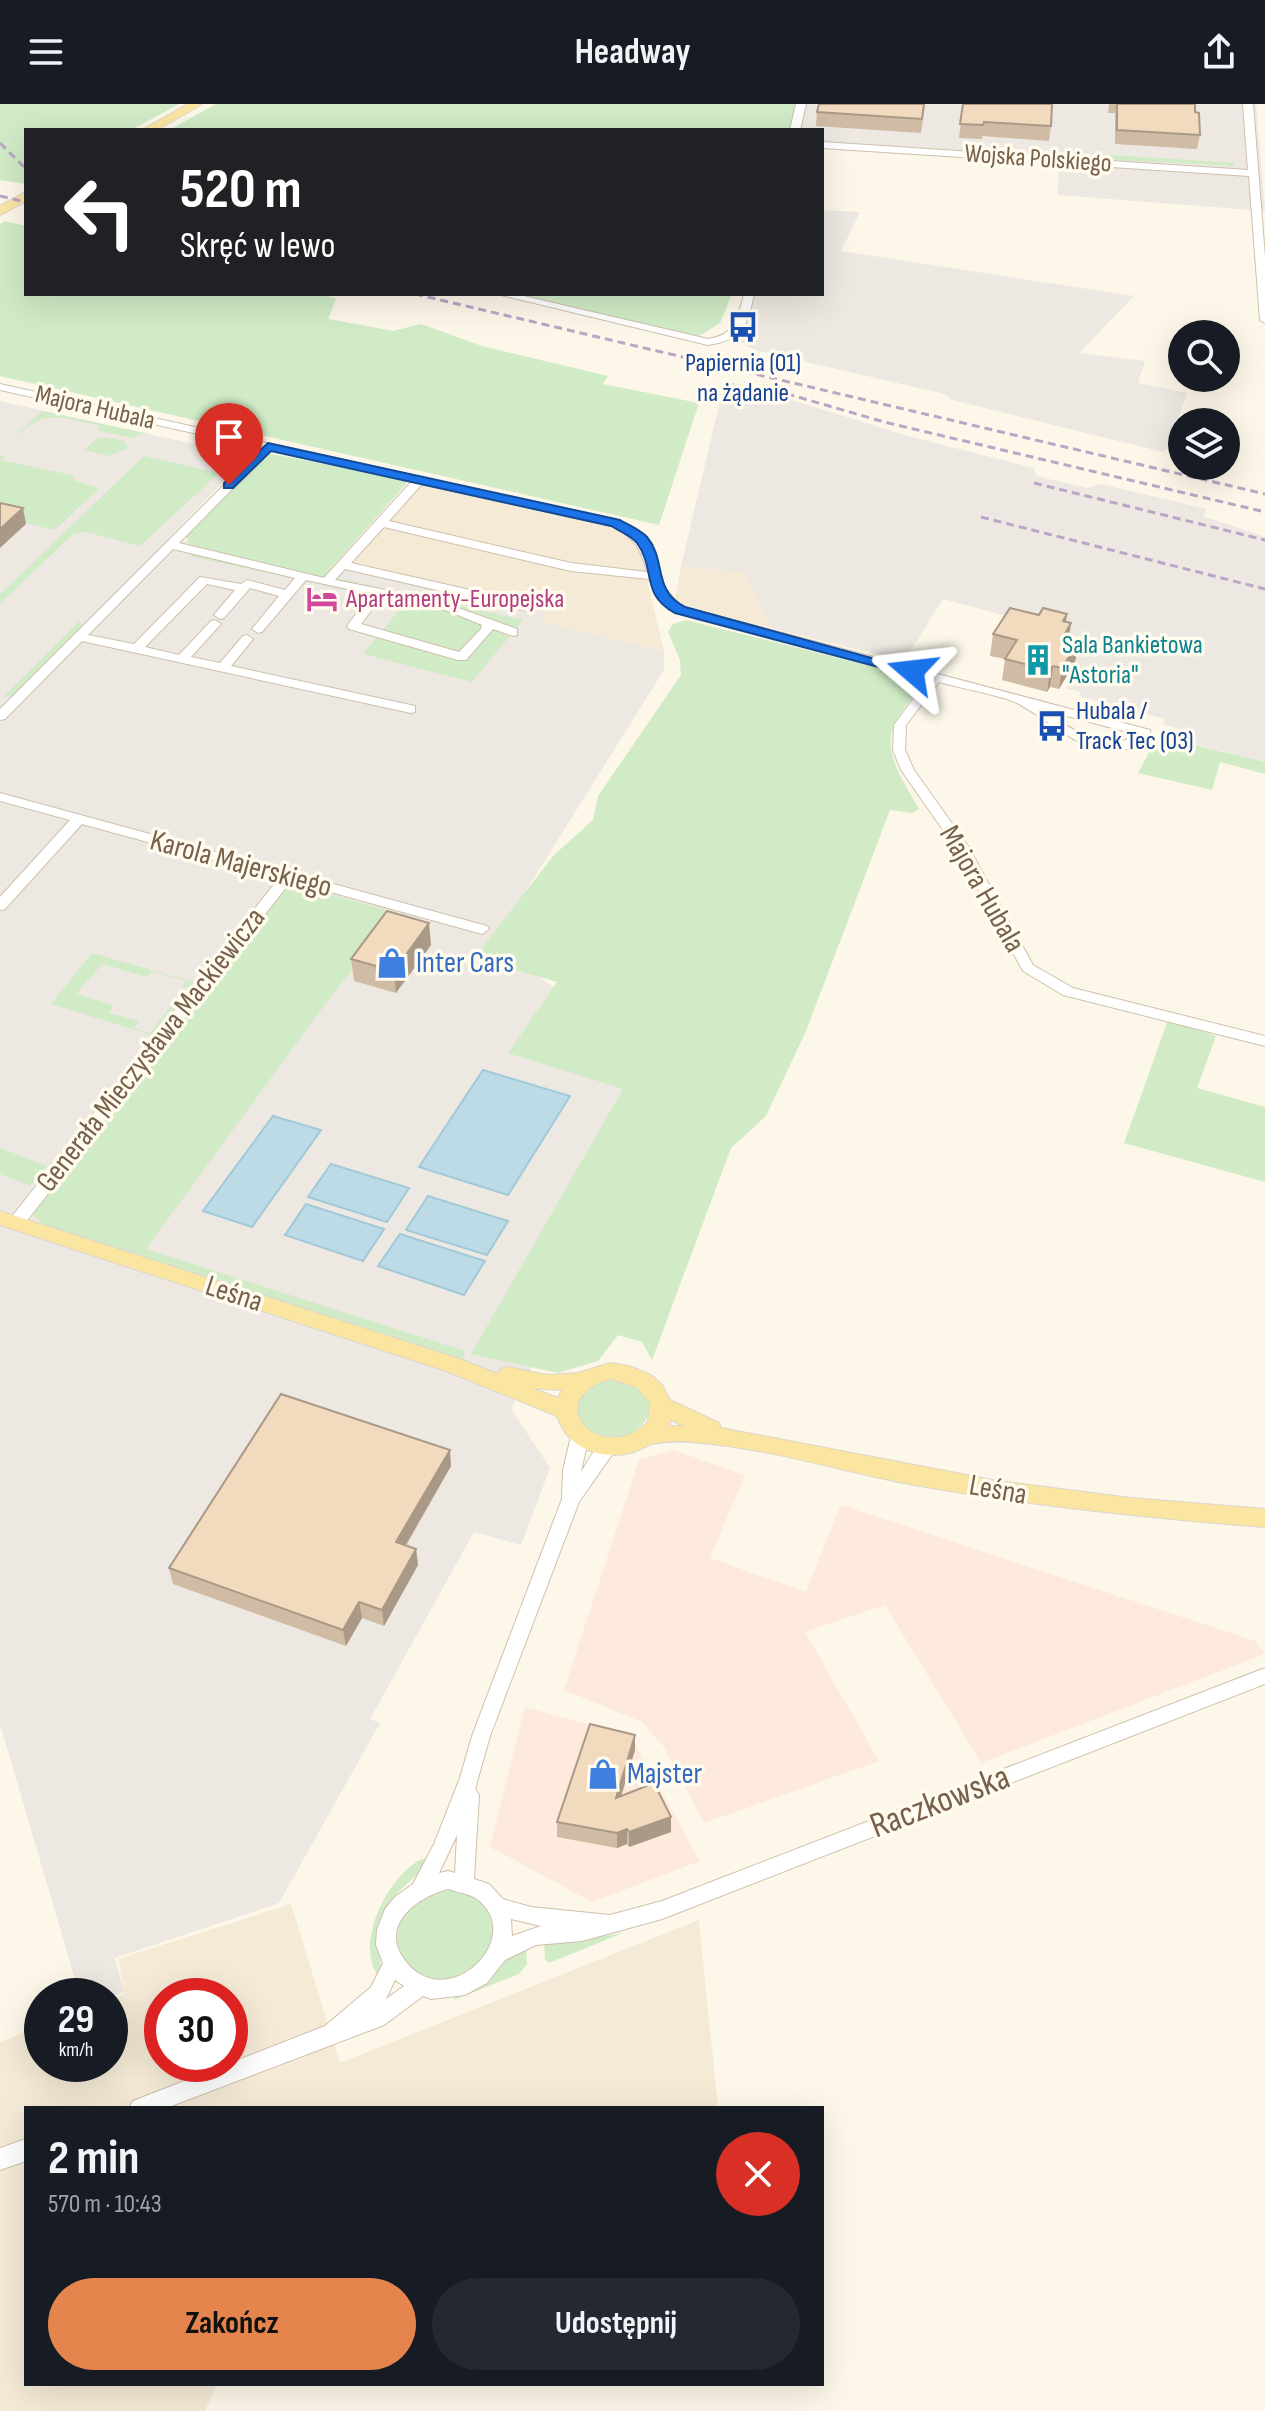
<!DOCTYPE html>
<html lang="pl">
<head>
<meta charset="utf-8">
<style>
  :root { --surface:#171b24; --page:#242831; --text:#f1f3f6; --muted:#9ea1a6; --accent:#e6844e }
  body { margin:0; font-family:"Sofia Sans Condensed",sans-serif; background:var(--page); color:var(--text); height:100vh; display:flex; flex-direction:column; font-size:30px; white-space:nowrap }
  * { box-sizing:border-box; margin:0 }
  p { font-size:26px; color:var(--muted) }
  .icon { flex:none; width:44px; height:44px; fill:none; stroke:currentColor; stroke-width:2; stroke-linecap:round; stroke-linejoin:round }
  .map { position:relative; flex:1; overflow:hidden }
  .side { position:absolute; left:24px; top:2002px; width:800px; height:280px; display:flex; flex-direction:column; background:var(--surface); border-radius:0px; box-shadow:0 8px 32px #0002 }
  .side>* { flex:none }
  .hud { position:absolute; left:24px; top:24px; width:800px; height:168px; border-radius:0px; box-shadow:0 8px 32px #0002; background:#202124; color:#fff; overflow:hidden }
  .controls { position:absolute; left:1168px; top:216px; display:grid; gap:16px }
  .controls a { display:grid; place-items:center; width:72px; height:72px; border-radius:50%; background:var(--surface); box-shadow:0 8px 32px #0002; font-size:40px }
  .speed { position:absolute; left:24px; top:1874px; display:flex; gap:16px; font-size:40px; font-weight:700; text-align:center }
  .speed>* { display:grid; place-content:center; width:104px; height:104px; border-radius:50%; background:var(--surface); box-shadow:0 8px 32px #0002; line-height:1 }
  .speed small { font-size:20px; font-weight:400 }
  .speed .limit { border:12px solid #d22; background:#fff; color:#111 }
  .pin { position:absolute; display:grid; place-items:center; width:68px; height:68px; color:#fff; margin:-82px -34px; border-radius:50% 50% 50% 0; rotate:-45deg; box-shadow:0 0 8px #0007 }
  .pin .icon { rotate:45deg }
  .me { position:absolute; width:88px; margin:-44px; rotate:287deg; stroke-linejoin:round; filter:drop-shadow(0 0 6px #0008) }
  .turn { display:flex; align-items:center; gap:28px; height:168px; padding:0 24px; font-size:36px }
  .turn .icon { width:104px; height:104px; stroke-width:2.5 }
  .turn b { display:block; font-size:56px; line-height:68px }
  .round { display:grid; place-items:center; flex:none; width:84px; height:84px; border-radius:42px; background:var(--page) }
  .headline { display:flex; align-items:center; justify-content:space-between; height:136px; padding:0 24px }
  h1 { font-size:48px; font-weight:700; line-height:60px }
  .primary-button { display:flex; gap:16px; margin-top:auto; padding:16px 24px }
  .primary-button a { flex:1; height:92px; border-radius:48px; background:var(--accent); color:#111; font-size:32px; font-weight:700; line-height:92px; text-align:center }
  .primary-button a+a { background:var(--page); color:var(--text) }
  header { display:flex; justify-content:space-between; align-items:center; height:104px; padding:0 24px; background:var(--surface); font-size:36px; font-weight:700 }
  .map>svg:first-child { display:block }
  .residential { fill:#f4ead6; fill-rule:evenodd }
  .commercial { fill:#fdeadc }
  .industrial { fill:#ede8e1 }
  .green { fill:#d0ebc6 }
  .water { fill:#bcdbe7; stroke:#a2c9d8; stroke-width:2 }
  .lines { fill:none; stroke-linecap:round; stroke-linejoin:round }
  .minor-casing { stroke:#cfc0ad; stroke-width:2 }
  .major-casing { stroke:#dcd6d0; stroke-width:2 }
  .minor { fill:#fff; fill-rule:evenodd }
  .major { fill:#fae5a1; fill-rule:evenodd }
  .rail { stroke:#bca5c7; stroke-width:3; stroke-dasharray:8 5; stroke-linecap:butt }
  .wall { fill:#d0bba4 }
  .shaded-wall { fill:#a99986 }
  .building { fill:#f2dabf; stroke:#a99986; stroke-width:2 }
  .route { fill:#1a73e8; stroke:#114b97; stroke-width:2 }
  .labels { text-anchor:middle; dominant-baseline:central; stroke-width:7; stroke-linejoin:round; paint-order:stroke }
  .far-street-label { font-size:26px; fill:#77614b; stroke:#fffbee }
  .far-transit-label { font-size:26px; fill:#164399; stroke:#fffbee }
  .far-hotel-label { font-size:26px; fill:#b23c85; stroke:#fffbee; text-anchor:start }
  .far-culture-label { font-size:26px; fill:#0d838f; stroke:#fffbee; text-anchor:start }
  .street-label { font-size:30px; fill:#77614b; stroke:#fffbee }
  .shop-label { font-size:30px; fill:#366cbe; stroke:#fffbee; text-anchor:start }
  .near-street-label { font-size:36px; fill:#77614b; stroke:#fffbee }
</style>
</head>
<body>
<header><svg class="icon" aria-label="menu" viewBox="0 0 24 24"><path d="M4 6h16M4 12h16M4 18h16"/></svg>Headway<svg class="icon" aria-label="share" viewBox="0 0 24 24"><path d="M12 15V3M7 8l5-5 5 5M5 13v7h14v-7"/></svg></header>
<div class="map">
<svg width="1265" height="2307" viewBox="0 0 1265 2307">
  <rect width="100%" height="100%" fill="#fcf7e8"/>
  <path class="residential" d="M420,379l194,45 14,6 11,11 25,106 -328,-76z
    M681,462l64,7 26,55 -97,-25z
    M291,1800l49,159 359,-143 19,188h-692v276h191l-12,27h-205v-369l42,-16v38h68v-64l15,-6 -7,-35zM162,1892h68v68h-68z"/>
  <path class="commercial" d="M673,1346l72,25 -35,83 96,34 35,-87 414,136 10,13 -284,109 -96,-158 -80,27 74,129 -175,62 -40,-76 -22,-25 -78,-32 75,-230z
    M525,1603l106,29 69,125 -108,41 -102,-55z"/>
  <path class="industrial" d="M794,0h462l9,107 -207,-16 1,-39 -237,-14v-12h-32z
    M822,106l38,2 -19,39 293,45 -55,57 66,8 -7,22 49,10 -20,56 -4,3 -211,-52 -7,-6 -191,-44 -14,-9 14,-47h68z
    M725,276l187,57 122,31 2,8 51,12 14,-4 106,25 -4,7 62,21v225l-83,-21 4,-10 -24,-7 3,-5 -86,-23 1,-4 -14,-4 12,-19 -9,-36 -126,-34 -39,62 -133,-33 -26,-55 -64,-7z
    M0,297l248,55 -78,81 166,38 12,-12 200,47 -8,12 124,29v19l-170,272 178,137 -161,330 39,59 -29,77 -47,-13 -104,187 10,4 -101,180 -164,55 9,34 -14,5 -30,-1 -80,-272z"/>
  <path class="green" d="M0,0h179l-48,26h-105v54l-26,-4z
    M216,0h582l-7,26h-622z
    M1099,50l135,9v3l-135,-7z
    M5,117l21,5v68h297l13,5 -8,20 65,12 28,-7 61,22 126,30 -5,8 96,19 -40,122 -659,-149v-152z
    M516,190h216l-12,29 -21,13z
    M42,307l102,22 -12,5 -36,-8 4,-4c-57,-13 -56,-15 -100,24z
    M105,333l19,4 4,7 -20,8 -24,-6 12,-11z
    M267,349l136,26 4,4 -82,92 198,45 -51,62 -109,-28 42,-51 -215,-47 8,-9 -9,-3 -3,-7z
    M0,351l5,1 -4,4 75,16 -3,4 26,8 -44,42 -55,-13z
    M144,352l75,17 -79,73 -54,-14 -12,1 -74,71v-10z
    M686,516l232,58 5,5c-9,13 -23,28 -29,43 -12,28 12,59 25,83l-6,4 -23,-3 -84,221 -40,85 -35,32 -79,212 -10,-18 -24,-7 -20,26 -40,12 -87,-19 152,-265 -115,-36 49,-71 -83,-24 80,-103 39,-35 5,-24 83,-121 -1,-15 -12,-28 5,-8z
    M79,517l4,5 -70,70 -10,1z
    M1158,632l107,26v12l-45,-12 -8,28 -74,-17z
    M294,781l101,27 -1,4 -71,91 -177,242 319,102 -2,10 -421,-137 -8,-8v-6l249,-321z
    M92,849l102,29 -4,5h-8l4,-6 -34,-10 -5,6 -45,-13 -26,30 37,11 -4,8 30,8 -5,7 16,5 31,-39h3l-32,41 -101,-31z
    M1168,916l48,16 -19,52 68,19v75l-141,-39z
    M0,1044l47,18 -17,20 -30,-12z
    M610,1274c7,1 18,2 24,6 38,23 0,62 -34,52 -7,-3 -14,-9 -21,-14 -7,-32 5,-31 31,-44z
    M422,1755h10c-20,25 -51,38 -54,75 -1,15 5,28 2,44 -28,-32 8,-103 42,-119z
    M431,1778l60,15 7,61 -62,31 -42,-27 -2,-47z
    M623,1829l-74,30 -4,-4 -1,-19 38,-1z
    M526,1840l1,20 -8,10 -65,26 1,-4 33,-15 20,-23z"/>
  <path class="water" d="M483,966l87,26 -62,99 -89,-28z
    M273,1012l48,14 -69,97 -49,-16z
    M331,1060l78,24 -22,34 -79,-25z
    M428,1092l80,25 -21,34 -81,-25z
    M306,1100l78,25 -21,32 -78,-26z
    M400,1130l85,27 -21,34 -86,-29z"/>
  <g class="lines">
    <defs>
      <path id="minor" d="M796,0h10l-6,26h-10z
        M1243,0h10l12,153v66l-5,-3 -11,-144 -427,-28v-6l426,28z
        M497,190h18l193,45c27,-4 30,-21 36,-45h10c-7,32 -11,46 -46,51z
        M0,280l620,137c50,26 24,58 64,86l466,123v6c-49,41 -90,-11 -133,-33 -17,-8 -58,-15 -78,-21l-33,43 -1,25 9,20 54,76 65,119 40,23 192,48v10l-202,-51 -40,-24 -68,-124 -54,-77 -8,-20 1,-25 34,-46 -252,-66 -14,-10 -13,-24 -78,-8 -187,-44 -33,36 177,40 6,4 -6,4 -183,-42 -10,11 101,20 81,29v6l-4,1 -20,-7 -27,31h-8l-109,-31 -2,-3 24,-32 -65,-14 -44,52 -4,1 -6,-4 27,-33 -29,-8 -26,30 -4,1 -6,-4 21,-25 -28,-6 -62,63 34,8 32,-34 4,-1 6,4 -30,33 29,6 23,-27 4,-1 6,4 -22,27 184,40v6l-4,1 -329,-72 -77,78 -5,1v-11l261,-261 -261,-58zM271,346l141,31 -88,97 -145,-35zM422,380l190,42c22,11 29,22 35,46l-76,-9 -182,-42zM173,445l122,29 -10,12 -38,-10 -6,4 -41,-7 -66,67 -46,-9zM382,492l66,15 34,14 -1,4 -22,23 -98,-28zM1044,606l91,24c-28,24 -66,-7 -91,-24z
        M0,689l487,133 2,3 -7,5 -191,-53 -269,346 -6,2 -8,-6 2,-4 269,-341 -197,-54 -77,85 -5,1v-13l70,-77 -70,-19z
        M580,1325l6,2 3,5 -8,36c8,-12 18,-35 34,-31l3,5 -39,56 -89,234 -15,53 4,6 -5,84 15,5 14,15 28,8 79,8 52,-14 603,-233v16l-603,235 -80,22 -46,4 -31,15 -18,23 -22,12 -34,4 -8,-3 -39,29 -218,83h-37l4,-7 192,-75 46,-39 12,-24 -7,-18 1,-15 8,-21 10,-12 18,-13 21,-40 26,-66 12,-42 90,-237 1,-29 8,-34 3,-5zM457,1731l-2,38 -7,-2 -9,2zM448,1785c9,3 22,5 29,10 50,37 -27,115 -70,64 -30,-35 7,-65 41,-74zM511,1815l30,7 -29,10zM395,1876l9,6 -18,13z
        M26,2035v22l-26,9v-22z"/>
      <path id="major" d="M188,0h14l-45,26h-15z
        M26,88v9l-26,14v-9z
        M0,1107l460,148 38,15 3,-5 7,-2 40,8 30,-2 32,-10 19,3 22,9 11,10 8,15 49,23 2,5 277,53 133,17 134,11v18c-117,-9 -234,-21 -350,-42 -66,-12 -129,-32 -196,-40 -20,-3 -47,-6 -67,-1 -8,2 -14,8 -22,9 -32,7 -63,-6 -73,-37l-111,-45 -446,-146zM610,1275l26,8 14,16 -2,19c-47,45 -110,-21 -38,-43zM532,1284l30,2 -4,8zM671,1316l13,6h-16z"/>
    </defs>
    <use href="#minor" class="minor-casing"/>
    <use href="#major" class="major-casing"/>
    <use href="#minor" class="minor"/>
    <use href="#major" class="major"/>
    <path class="rail" d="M0,39l26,26
      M0,92l26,6
      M415,190l850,200
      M774,286l110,32 381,90
      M1034,379l231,57
      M981,413l284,72"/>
  </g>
  <path class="wall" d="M925,0l-4,29 -105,-7 1,-14z
    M963,0l88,22 -2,15 -67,-5v3l-23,-1z
    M1109,0h86v8l5,23 -3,14 -82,-5v-31h-7z
    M1066,518l3,16 10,3 -4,21 -16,27 -9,-2 -3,5 -45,-12 3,-21 -15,-3 3,-22z
    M431,841l-35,48 -42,-12 -3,-22z
    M451,1362l-45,80 10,3 2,16 -34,61 -22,-8 -16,28 -173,-62 -4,-16z
    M635,1631v15l-14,46 50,21v15l-42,15 -2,-3 -10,4 -60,-11v-15z"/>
  <path class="shaded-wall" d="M23,404l3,16 -26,24v-19z
    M1067,510l-3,21 7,-12 -3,22 -9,13 4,-37z
    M1079,537l-4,21 -16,27 3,-21z
    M1053,562l-3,21 -3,5 3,-22z
    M429,819l2,22 -35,48 -2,-22z
    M450,1346l1,16 -53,92 -2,-16z
    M416,1445l2,16 -34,61 -2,-16z
    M359,1498l3,16 -16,28 -3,-16z
    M635,1631v15l-19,63v-15z
    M671,1713v15l-42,15v-15z
    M627,1725v15l-10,4v-15z"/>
  <path class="building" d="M819,0h105l-2,15 -105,-7z
    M963,0h89l-1,22 -67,-4 -1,3 -23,-1z
    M1117,0h78v8l4,1 1,22 -83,-5z
    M0,399l23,5 -23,21z
    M1010,504l29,7 4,-7 24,6 -4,7 8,2 -8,14 16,4 -17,27 -9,-2 -3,4 -45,-11 12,-19 -24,-6z
    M387,807l42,12 -35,48 -43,-12z
    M281,1290l169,56 -54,92 20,7 -34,61 -23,-8 -16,28 -174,-62z
    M590,1620l45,11 -19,63 38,-15 17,34 -42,15 -2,-3 -10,4 -60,-11z"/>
  <path class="route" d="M268,339l352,77c9,5 21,10 27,17 20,24 5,53 38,70l234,64 -7,5 -237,-63c-35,-19 -19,-44 -38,-70 -5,-7 -17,-12 -26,-17l-340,-75 -38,37h-9v-5z"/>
  <defs>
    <symbol id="bus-bare" viewBox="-9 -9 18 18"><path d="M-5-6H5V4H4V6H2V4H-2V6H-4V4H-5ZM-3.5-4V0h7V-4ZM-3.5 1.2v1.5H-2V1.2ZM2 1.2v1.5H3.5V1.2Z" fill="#1a4fb4" stroke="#fffbee" stroke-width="2.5" paint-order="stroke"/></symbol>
    <symbol id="hotel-bare" viewBox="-9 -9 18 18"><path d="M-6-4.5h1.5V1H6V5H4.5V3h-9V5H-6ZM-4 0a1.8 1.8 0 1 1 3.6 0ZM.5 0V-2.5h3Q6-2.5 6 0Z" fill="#d1479c" stroke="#fffbee" stroke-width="2.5" paint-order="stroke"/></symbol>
    <symbol id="building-bare" viewBox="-9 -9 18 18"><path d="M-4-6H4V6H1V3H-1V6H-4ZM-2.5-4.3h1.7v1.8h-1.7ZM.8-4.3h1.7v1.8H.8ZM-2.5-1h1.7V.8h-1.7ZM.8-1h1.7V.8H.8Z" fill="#0f9aa8" stroke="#fffbee" stroke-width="2.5" paint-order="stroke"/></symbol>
    <symbol id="shop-bare" viewBox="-9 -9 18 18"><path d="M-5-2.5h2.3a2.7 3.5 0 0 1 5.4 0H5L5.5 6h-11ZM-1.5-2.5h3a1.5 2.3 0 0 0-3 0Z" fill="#3f7fe0" stroke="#fffbee" stroke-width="2.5" paint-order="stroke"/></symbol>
  </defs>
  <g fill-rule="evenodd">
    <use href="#bus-bare" x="721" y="201" width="44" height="44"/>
    <use href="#hotel-bare" x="300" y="473" width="44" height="44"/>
    <use href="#building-bare" x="1016" y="534" width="44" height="44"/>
    <use href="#bus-bare" x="1030" y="600" width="44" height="44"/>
    <use href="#shop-bare" x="370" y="837" width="44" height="44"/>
    <use href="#shop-bare" x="581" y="1648" width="44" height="44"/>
  </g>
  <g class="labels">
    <g class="far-street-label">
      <text transform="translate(1038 55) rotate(4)">Wojska Polskiego</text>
      <text transform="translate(95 304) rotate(13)">Majora Hubala</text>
    </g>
    <g class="far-transit-label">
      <text x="743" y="259">Papiernia (01)<tspan x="743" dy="30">na żądanie</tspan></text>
      <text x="1076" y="607" text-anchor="start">Hubala /<tspan x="1076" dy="30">Track Tec (03)</tspan></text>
    </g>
    <g class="far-hotel-label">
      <text x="346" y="495">Apartamenty-Europejska</text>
    </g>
    <g class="far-culture-label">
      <text x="1062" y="541">Sala Bankietowa<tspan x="1062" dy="30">"Astoria"</tspan></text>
    </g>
    <g class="street-label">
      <text transform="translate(241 760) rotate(15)">Karola Majerskiego</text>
      <text transform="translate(982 785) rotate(60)">Majora Hubala</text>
      <text transform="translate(151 946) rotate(-52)">Generała Mieczysława Mackiewicza</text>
      <text transform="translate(234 1190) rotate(18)">Leśna</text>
      <text transform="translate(998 1386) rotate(10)">Leśna</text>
    </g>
    <g class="shop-label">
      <text x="416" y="859">Inter Cars</text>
      <text x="627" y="1670">Majster</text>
    </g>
    <g class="near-street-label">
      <text transform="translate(940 1698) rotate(-21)">Raczkowska</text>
    </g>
  </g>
</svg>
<div class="controls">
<a><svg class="icon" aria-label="search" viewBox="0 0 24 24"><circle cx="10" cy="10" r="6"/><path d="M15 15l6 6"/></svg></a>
<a><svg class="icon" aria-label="layers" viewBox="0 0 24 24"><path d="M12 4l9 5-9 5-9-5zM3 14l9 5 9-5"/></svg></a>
</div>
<div class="speed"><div>29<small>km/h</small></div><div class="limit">30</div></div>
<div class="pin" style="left:229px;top:381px;background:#d93025"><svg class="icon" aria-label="arrive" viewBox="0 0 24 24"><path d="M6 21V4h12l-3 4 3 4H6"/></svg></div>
<svg class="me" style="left:912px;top:567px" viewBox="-20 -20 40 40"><path d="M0-17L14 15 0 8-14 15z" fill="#1a73e8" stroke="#fff" stroke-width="4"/></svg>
<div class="hud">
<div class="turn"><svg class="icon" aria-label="left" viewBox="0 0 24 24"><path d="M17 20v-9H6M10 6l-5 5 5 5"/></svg><div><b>520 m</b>Skręć w lewo</div></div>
</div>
<section class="side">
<div class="headline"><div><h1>2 min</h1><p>570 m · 10:43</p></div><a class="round" style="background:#d93025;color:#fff"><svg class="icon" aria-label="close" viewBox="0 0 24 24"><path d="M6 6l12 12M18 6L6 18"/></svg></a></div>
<div class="primary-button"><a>Zakończ</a><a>Udostępnij</a></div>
</section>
</div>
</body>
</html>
